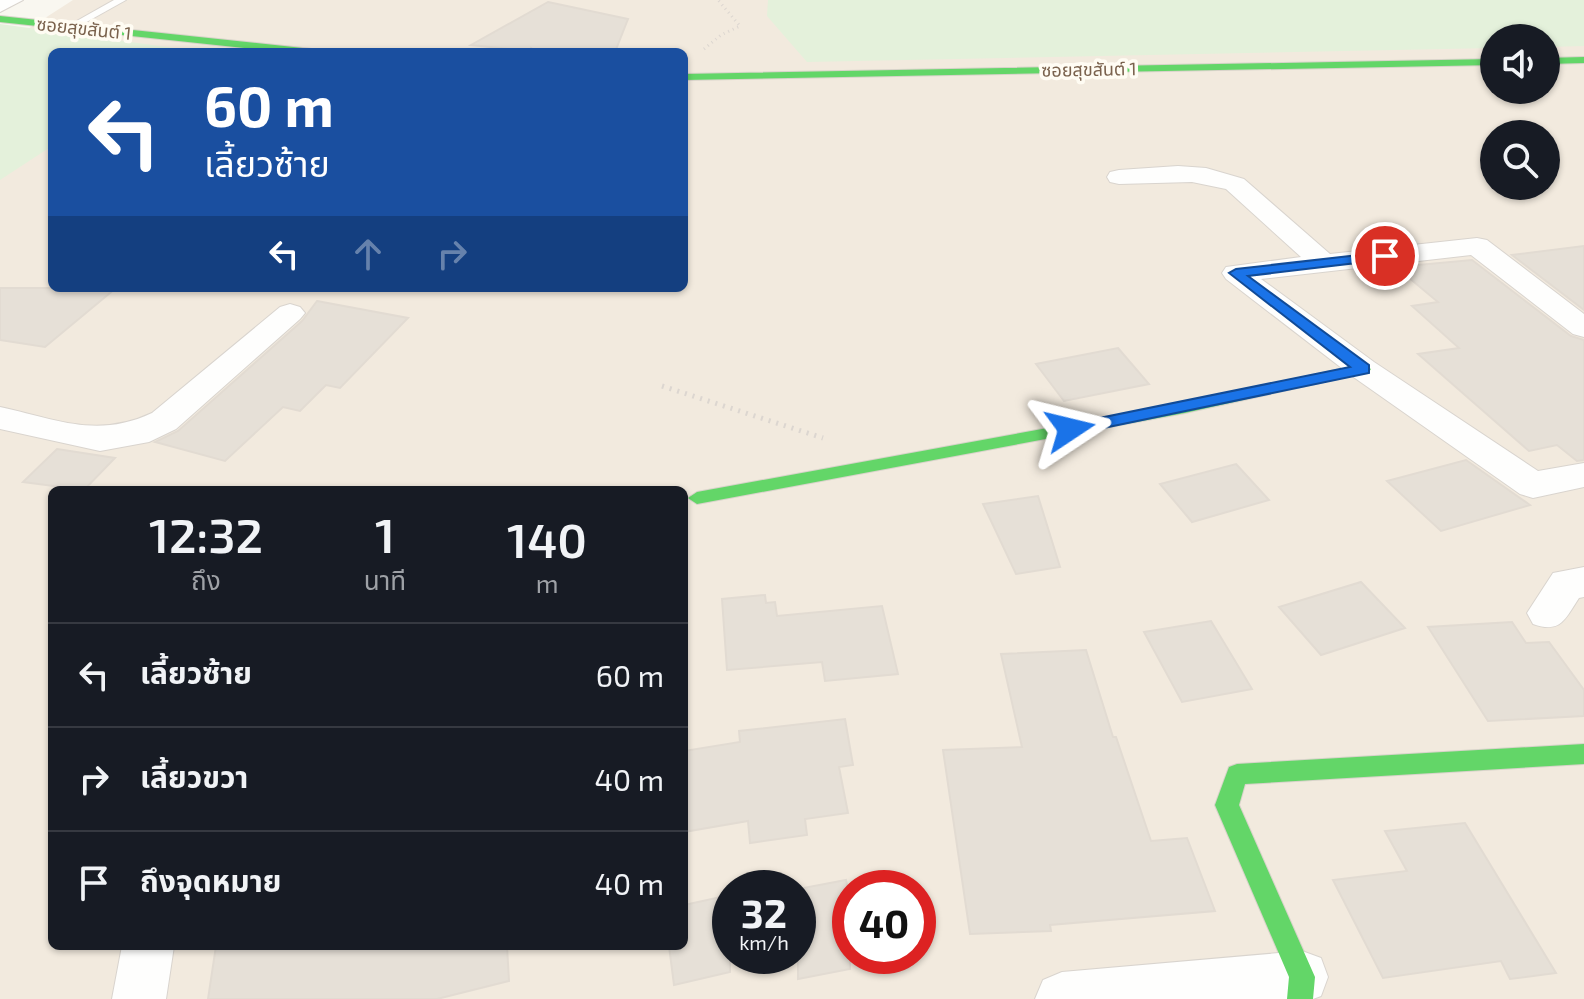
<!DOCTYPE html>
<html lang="th">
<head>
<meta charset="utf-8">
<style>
  :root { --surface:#171b24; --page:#242831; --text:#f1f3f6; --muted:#9ea1a6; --line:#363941 }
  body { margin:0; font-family:"Exo 2","Noto Sans Thai",sans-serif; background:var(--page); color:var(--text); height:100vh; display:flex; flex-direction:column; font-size:30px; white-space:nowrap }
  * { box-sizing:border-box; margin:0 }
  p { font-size:26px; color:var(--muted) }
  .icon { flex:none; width:44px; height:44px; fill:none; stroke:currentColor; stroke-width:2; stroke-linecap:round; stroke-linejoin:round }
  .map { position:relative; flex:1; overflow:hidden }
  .sheet { position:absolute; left:48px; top:486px; width:640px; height:464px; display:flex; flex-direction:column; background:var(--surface); border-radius:12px; box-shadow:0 2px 6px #0004 }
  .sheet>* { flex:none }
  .top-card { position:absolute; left:48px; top:48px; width:640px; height:244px; border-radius:12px; box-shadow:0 2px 6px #0004; background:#1a4fa0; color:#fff; overflow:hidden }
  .controls { position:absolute; left:1480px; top:24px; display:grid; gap:16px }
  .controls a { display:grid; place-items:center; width:80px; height:80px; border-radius:50%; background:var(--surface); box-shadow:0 2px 6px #0004; font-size:40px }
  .speed { position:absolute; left:712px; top:870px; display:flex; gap:16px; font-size:40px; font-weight:700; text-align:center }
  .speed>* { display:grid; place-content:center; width:104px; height:104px; border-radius:50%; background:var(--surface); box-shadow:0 2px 6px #0004; line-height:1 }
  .speed small { font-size:20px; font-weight:400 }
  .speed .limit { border:12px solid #d22; background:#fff; color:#111 }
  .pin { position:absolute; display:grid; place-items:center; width:68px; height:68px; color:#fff; margin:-34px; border:4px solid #fff; border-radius:50%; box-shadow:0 2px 8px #0007 }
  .me { position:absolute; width:88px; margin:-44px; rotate:80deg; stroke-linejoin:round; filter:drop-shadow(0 0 6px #0008) }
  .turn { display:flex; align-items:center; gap:28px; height:168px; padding:0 24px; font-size:36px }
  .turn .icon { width:104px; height:104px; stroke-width:2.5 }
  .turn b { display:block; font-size:56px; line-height:68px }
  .lanes { display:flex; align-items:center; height:76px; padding:0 24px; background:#0003; justify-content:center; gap:40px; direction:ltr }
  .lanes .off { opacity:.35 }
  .eta { display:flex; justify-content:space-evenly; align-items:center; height:136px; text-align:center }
  .eta b { font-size:48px; font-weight:600; line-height:56px }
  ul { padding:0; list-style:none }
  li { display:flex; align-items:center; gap:24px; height:104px; padding:0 24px; border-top:2px solid var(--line) }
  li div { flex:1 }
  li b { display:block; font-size:30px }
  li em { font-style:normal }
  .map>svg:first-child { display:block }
  .residential { fill:#f2eade; fill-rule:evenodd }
  .green { fill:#e4f1db }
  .building { fill:#e6e0d7; stroke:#e2dbd2; stroke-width:2 }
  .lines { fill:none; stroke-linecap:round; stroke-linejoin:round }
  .lane-casing { stroke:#d9d4ce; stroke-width:2 }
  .street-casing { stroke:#d9d4ce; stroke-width:2 }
  .fast-casing { stroke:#d8d3ca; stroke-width:2 }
  .path-far1 { stroke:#dcd6d0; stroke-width:3; stroke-dasharray:1 4; stroke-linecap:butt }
  .path { stroke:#dcd6d0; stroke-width:5; stroke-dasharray:2 6; stroke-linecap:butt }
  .lane { fill:#fefefd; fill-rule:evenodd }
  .street { fill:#fefefd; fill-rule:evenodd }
  .fast { fill:#63d668; fill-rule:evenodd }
  .route { fill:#1a73e8; stroke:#114b97; stroke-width:2 }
  .labels { text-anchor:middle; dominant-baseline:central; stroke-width:7; stroke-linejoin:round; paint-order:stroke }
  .far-street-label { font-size:18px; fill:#7a624d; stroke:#fffcf3 }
</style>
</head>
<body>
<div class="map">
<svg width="1584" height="999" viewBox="0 0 1584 999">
  <rect width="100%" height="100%" fill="#f9f7f0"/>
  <path class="residential" d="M73,0h1511v999h-1584v-952zM1494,38h52v52h-52zM52,52h632v236h-632zM1494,134h52v52h-52zM52,490h632v456h-632zM730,888h68v68h-68zM850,888h68v68h-68z"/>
  <path class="green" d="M768,0h816v46l-38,1v-9h-52v10l-687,14 -40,-46z
    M0,24l196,27 -144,1v94l-52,34z"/>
  <path class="building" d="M548,2l80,17 -13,33h-77l-67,-7z
    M1584,246v64l-72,-55z
    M1472,260l99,76 13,4v120l-7,1 -20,-16 -28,6 -111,-97 41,-6 -47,-42 26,-4 -42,-35z
    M0,288h116l-71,59 -45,-7z
    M317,301l91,17 -68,70 -14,-3 -26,26 -17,-4 -58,54 -70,-19 23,-11 124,-110z
    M1118,348l31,36 -85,17 -28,-37z
    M57,449l58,9 -31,32 -61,-8z
    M1466,460l64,45 -89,26 -54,-50z
    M1236,464l33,36 -77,22 -32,-38z
    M1038,496l22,71 -44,7 -33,-70z
    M1361,582l44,46 -84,27 -42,-48z
    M765,595l1,8 9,-1 2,14 105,-10 16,68 -73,7 -3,-19 -95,8 -5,-71z
    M1211,621l41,68 -70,13 -38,-70z
    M1512,622l14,21 23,-1 35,48v26l-96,5 -60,-94z
    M1086,650l27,87h3l35,104 36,-3 28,73 -165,14 1,6 -81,3 -27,-184 79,-3 -21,-93z
    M845,719l8,46 -14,2 9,46 -43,6 2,16 -57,8 -2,-22 -64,11v-81l56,-9 -1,-11z
    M1465,823l91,150 -46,6 -9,-18 -118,17 -50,-98 74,-9 -22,-40z
    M846,880l4,19v70l-52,10v-90z
    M730,895v77l-56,13 -5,-39h15v-41z
    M216,946h291l2,35 -72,18h-229z"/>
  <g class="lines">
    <defs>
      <path id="lane" d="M114,0h12l-52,29 -8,-2z"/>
      <path id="street" d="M0,0h23l-23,12z
        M1178,166l28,2 38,11 86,75 147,-16 10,2 97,74v23l-11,-3 -102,-79 -210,24 113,83 164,109 46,-8v24l-51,11 -13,-4 -168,-118 -126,-97 -4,-6 4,-6 75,-10 -75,-68 -34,-7 -73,2 -9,-2 -3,-5 3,-5 9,-2z
        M290,304l10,3 5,6 -5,6 -124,110 -27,13 -49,9 -100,-22v-22c56,12 97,32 152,6l128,-106z
        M1584,567v30l-5,1c-14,21 -18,36 -46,26l-6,-11 26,-40z
        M122,946h52l-8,53h-54z
        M1302,951l19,7 7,19 -7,19 -8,3h-278l8,-19 19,-8z"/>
      <path id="fast" d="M0,16l312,33 5,3h-34l-283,-30z
        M1584,57v6l-38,1v-6z
        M1494,59v6l-810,15v-6z
        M1363,364l8,5 -2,3 -184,41 -488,91 -9,-6 9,-6 488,-89z
        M1584,744v20l-339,20 -6,21 76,172 -2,22h-26l2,-22 -74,-172 14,-38 8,-3z"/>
    </defs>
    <use href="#lane" class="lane-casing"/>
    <use href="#street" class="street-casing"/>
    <use href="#fast" class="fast-casing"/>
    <path class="path-far1" d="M704,49l17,-14 19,-9 -22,-26
      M528,52l4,-5"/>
    <path class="path" d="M662,386l161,52"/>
    <use href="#lane" class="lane"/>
    <use href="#street" class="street"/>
    <use href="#fast" class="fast"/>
  </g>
  <path class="route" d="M1385,252l5,1v6l-142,17 121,89v8l-299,62 -8,-6 8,-5 280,-57 -121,-94 7,-4z"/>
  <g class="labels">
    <g class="far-street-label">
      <text transform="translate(84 28) rotate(6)">ซอยสุขสันต์ 1</text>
      <text transform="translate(1089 69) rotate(-1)">ซอยสุขสันต์ 1</text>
    </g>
  </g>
</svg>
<div class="controls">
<a><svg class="icon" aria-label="sound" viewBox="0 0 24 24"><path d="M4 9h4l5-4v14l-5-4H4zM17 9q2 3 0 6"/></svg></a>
<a><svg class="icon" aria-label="search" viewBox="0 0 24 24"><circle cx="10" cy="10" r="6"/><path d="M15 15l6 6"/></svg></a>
</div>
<div class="speed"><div>32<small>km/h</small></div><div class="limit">40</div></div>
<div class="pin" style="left:1385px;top:256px;background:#d93025"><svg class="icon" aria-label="arrive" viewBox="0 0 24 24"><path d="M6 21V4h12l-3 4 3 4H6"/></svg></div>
<svg class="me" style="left:1070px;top:429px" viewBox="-20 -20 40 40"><path d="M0-17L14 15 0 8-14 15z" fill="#1a73e8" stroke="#fff" stroke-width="4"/></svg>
<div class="top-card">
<div class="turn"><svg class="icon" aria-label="left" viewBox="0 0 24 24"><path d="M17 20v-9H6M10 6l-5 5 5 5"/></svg><div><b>60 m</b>เลี้ยวซ้าย</div></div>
<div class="lanes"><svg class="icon" aria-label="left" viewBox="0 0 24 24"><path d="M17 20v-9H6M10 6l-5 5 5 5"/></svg><svg class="icon off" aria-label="ahead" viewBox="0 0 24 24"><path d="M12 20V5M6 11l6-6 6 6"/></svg><svg class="icon off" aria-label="right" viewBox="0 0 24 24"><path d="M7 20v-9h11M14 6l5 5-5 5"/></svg></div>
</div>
<section class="sheet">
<div class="eta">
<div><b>12:32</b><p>ถึง</p></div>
<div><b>1</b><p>นาที</p></div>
<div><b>140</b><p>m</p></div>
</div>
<ul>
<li><svg class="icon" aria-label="left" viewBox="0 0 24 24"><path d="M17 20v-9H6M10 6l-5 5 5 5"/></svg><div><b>เลี้ยวซ้าย</b></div><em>60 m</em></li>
<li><svg class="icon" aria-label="right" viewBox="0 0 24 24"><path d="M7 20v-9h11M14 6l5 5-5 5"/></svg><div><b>เลี้ยวขวา</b></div><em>40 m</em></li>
<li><svg class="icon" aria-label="arrive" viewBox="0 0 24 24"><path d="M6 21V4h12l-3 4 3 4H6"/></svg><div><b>ถึงจุดหมาย</b></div><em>40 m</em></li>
</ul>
</section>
</div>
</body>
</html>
